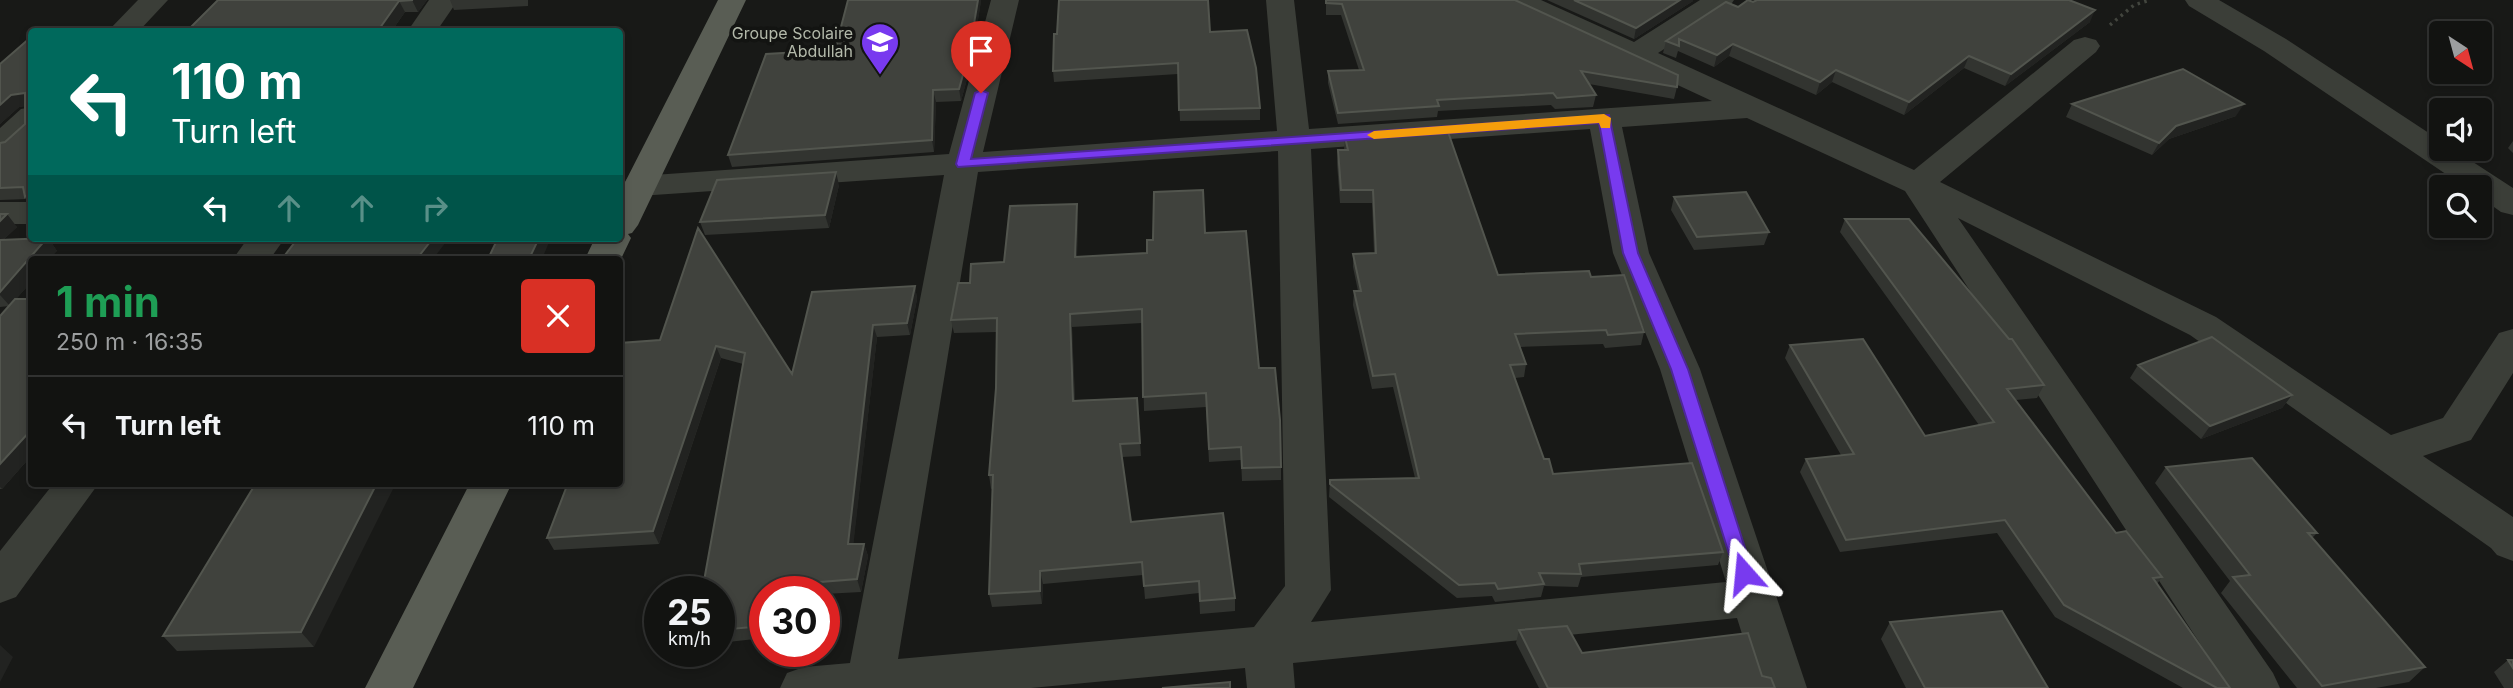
<!DOCTYPE html>
<html lang="en">
<head>
<meta charset="utf-8">
<style>
  :root { --surface:#121311; --page:#1b1c1a; --text:#f1f3f6; --muted:#9c9e9f; --line:#313231 }
  body { margin:0; font-family:Inter,sans-serif; background:var(--page); color:var(--text); height:100vh; display:flex; flex-direction:column; font-size:26px; white-space:nowrap }
  * { box-sizing:border-box; margin:0 }
  p { font-size:23px; color:var(--muted) }
  .icon { flex:none; width:38px; height:38px; fill:none; stroke:currentColor; stroke-width:2; stroke-linecap:round; stroke-linejoin:round }
  .map { position:relative; flex:1; overflow:hidden }
  .details { position:absolute; left:28px; top:256px; width:595px; height:231px; display:flex; flex-direction:column; background:var(--surface); border-radius:7px; box-shadow:0 4px 10px #0003,0 0 0 2px var(--line) }
  .details>* { flex:none }
  .top-card { position:absolute; left:28px; top:28px; width:595px; height:214px; border-radius:7px; box-shadow:0 4px 10px #0003,0 0 0 2px var(--line); background:#00695c; color:#fff; overflow:hidden }
  .needle { width:46px; rotate:144deg }
  .buttons { position:absolute; left:2429px; top:21px; display:grid; gap:14px }
  .buttons a { display:grid; place-items:center; width:63px; height:63px; border-radius:7px; background:var(--surface); box-shadow:0 4px 10px #0003,0 0 0 2px var(--line); font-size:35px }
  .speed { position:absolute; left:644px; top:576px; display:flex; gap:14px; font-size:35px; font-weight:700; text-align:center }
  .speed>* { display:grid; place-content:center; width:91px; height:91px; border-radius:50%; background:var(--surface); box-shadow:0 4px 10px #0003,0 0 0 2px var(--line); line-height:1 }
  .speed small { font-size:18px; font-weight:400 }
  .speed .limit { border:10px solid #d22; background:#fff; color:#111 }
  .pin { position:absolute; display:grid; place-items:center; width:60px; height:60px; color:#fff; margin:-72px -30px; border-radius:50% 50% 50% 0; rotate:-45deg; box-shadow:0 0 7px #0007 }
  .pin .icon { rotate:45deg }
  .me { position:absolute; width:77px; margin:-38px; rotate:342deg; stroke-linejoin:round; filter:drop-shadow(0 0 5px #0008) }
  .turn { display:flex; align-items:center; gap:24px; height:147px; padding:0 28px; font-size:32px }
  .turn .icon { width:91px; height:91px; stroke-width:2.5 }
  .turn b { display:block; font-size:49px; line-height:60px }
  .lanes { display:flex; align-items:center; height:66px; padding:0 28px; background:#0003; justify-content:center; gap:35px; direction:ltr }
  .lanes .off { opacity:.35 }
  .round { display:grid; place-items:center; flex:none; width:74px; height:74px; border-radius:7px; background:var(--page) }
  .headline { display:flex; align-items:center; justify-content:space-between; height:119px; padding:0 28px }
  h1 { font-size:42px; font-weight:700; line-height:52px; color:#1e9e55 }
  ul { padding:0; list-style:none }
  li { display:flex; align-items:center; gap:21px; height:98px; padding:0 28px; border-top:2px solid var(--line) }
  li div { flex:1 }
  li b { display:block; font-size:26px }
  li em { font-style:normal }
  .map>svg:first-child { display:block }
  .lines { fill:none; stroke-linecap:round; stroke-linejoin:round }
  .path { stroke:#42453e; stroke-width:3.5; stroke-dasharray:2.5 4.5; stroke-linecap:butt }
  .minor { fill:#3b3e38; fill-rule:evenodd }
  .major { fill:#595d54; fill-rule:evenodd }
  .wall { fill:#323430 }
  .shaded-wall { fill:#222321 }
  .building { fill:#40423d; stroke:#52554e; stroke-width:2 }
  .route { fill:#783aef; stroke:#4e269b; stroke-width:2 }
  .slow { fill:#f59e0b }
  .labels { text-anchor:middle; dominant-baseline:central; stroke-width:7; stroke-linejoin:round; paint-order:stroke }
  .far-poi-label { font-size:16px; fill:#b3b9aa; stroke:#131412; text-anchor:end }
</style>
</head>
<body>
<div class="map">
<svg width="2513" height="688" viewBox="0 0 2513 688">
  <rect width="100%" height="100%" fill="#181917"/>
  <g class="lines">
    <path class="path" d="M2110,25l24,-20 16,-5"/>
    <path class="minor" d="M138,0h30l-30,32h-31z
      M429,0h29l-22,32h-29z
      M991,0h28l-36,152 294,-21 -11,-131h28l15,129 403,-28 -204,-95 -4,-6h37l93,42 66,-42h34l-4,6 -72,47 256,117 160,-130 11,-3 11,3 4,6 -4,6 -156,130 276,135 175,118 52,-17 56,-85 14,-4v44l-42,67 -48,16 90,61v44l-16,-6 -6,-7 -301,-213 -232,-117 315,455 7,15h-51l-324,-497 -158,-73 -125,9 27,126 51,116 107,319h-48l-22,-70 -444,45 2,25h-48l-2,-20 -214,20h-251l7,-15 17,-6 46,-4 94,-488 -305,21 -12,-3 -5,-7 5,-7 12,-3 310,-22zM1590,129l23,124 47,116 66,213 -415,40 20,-32 -20,-441zM1278,151l7,435 -31,41 -356,32 80,-487z
      M2185,0h34l67,39 155,102v8h12l60,39v27l-12,-3 -21,-15v-10h-15l-201,-136 -75,-45z
      M32,107v27l-20,18 -12,3v-27l21,-19z
      M0,202h32v22h-32z
      M248,238h37l-15,21h-37z
      M54,483h45l-83,114 -16,6v-52z"/>
    <path class="major" d="M718,0h28l-108,225 -6,8 -4,1 3,4 -10,21 -1,2v-2h-35l10,-21h25v-46z
      M470,483h42l-99,205h-48z"/>
  </g>
  <path class="wall" d="M218,0h209l-9,12h-13l-14,20h-241l38,-2z
    M450,0h78v6l-74,4z
    M848,0h133l-10,64 -10,37 -25,1 -2,50 -202,15 -4,-12 107,-105z
    M1326,0l351,87 -3,12 -85,-15 7,11 -3,12 -38,2 -4,-4 -113,6 -1,6 -99,7 -10,-41v-12l31,-1 -18,-55h-15z
    M1547,0h146v1l-59,38z
    M1753,2l337,20 -85,64 -41,-18 -60,47 -72,-33 -16,13 -87,-39 -15,11 -36,-16 -2,7 -13,-5 3,-12 72,-34z
    M1210,32l50,76v12l-80,1 -2,-47 -124,8 -1,-11 4,-37z
    M32,39l-5,160 -27,1v-57l5,-1 20,-18v-18l-6,1 -19,17v-60z
    M2072,104l164,12 -67,23 -17,16 -86,-38z
    M1345,137l153,138 93,2 53,55 -3,13 -36,3 -2,-4 -83,3 6,17 -2,13 -9,1 29,81 9,15 170,78 -5,13 -137,12 -3,10 -34,-1 -3,11 -46,5 -3,-6 -35,2 -128,-101 1,-17 85,-2 -22,-91 -21,2 -19,-84 1,-14h4l-5,-24v-13l21,-1 -2,-50h-32l-3,-40 1,-13h6z
    M2513,141v12l-5,-5z
    M839,185l-10,43 -124,7 -5,-13z
    M1674,197l95,35 -5,13 -70,5 -23,-40z
    M0,214l17,13 -14,13 45,-2 9,13 -25,8v22l-16,18h16v156l-30,34h-2v-173l9,-10 -9,1z
    M1078,217l-1,40 70,-4 58,-20 54,135 22,99v13l-39,1 -1,-21 -32,2 -3,-55 -62,4 -2,-88 -70,4 3,73 62,-2 4,58 -19,1 9,65 104,76v13l-35,3 -1,-21 -54,6 -2,-24 -100,9 -1,20 -50,3 -3,-13 4,-106 -2,1 -2,-14 7,-87 1,-56 -43,1 -3,-13 19,-37z
    M1845,219l199,166 -7,13 -21,2 100,133 46,44 -5,7 73,104h-47l-128,-71 -58,-84 -157,19 -40,-80 6,-13 35,-4 -56,-97 5,-13 135,91 54,-11 -139,-193z
    M698,228l94,146 123,-88 2,13 -7,36 -33,2 -24,207h11l4,12 -7,36 -37,2v-2h-59v46l-46,5v-51l24,-228 -22,-6 -62,186 -105,6 -7,-12 113,-198z
    M298,238l135,21h-151z
    M2138,365l154,30 -10,13 -81,31 -71,-61z
    M2166,467l151,66 -5,5 113,129 -16,15 -33,6h-79l-76,-95 9,-12 -75,-98z
    M256,483l58,164 -137,4 -14,-15z
    M1890,622l158,66h-142l-25,-49z
    M1519,630l63,23 180,23 13,12h-236l-23,-45z
    M2508,660h5v28h-9l-10,-16z"/>
  <path class="shaded-wall" d="M412,0h15l-9,12z
    M978,0h3v2l-10,62 -10,37 -2,-12z
    M1680,0h13v1l-59,38 2,-11z
    M399,1l6,11 -14,20h-14z
    M2095,10l-5,12 -85,64 6,-12z
    M1733,44l-4,12 -15,11 3,-12z
    M1969,56l-5,12 -60,47 5,-13z
    M1836,70l-4,12 -16,13 4,-13z
    M933,90l3,12 -2,50 -2,-12z
    M25,93l7,12 -13,2 -19,17v-19l11,-10z
    M2244,104l-8,12 -67,23 -17,16 7,-12 17,-17z
    M836,172l3,13 -10,43 -4,-13z
    M32,191v14l-7,-8z
    M1077,204l1,13 -2,54 -1,-14z
    M7,214l10,13 -17,16v-22z
    M48,238l9,13 -7,8h-18v22l-22,25 -10,-11v-3z
    M433,238h16l-16,21h-12l-2,-3z
    M539,238h10l1,2 -8,19h-13z
    M915,286l2,13 -7,36 -3,-12z
    M1070,314l2,13 3,87 -2,-13z
    M873,325l4,12 -25,220 -4,-13z
    M716,346l5,12 -62,186 -6,-13z
    M2292,395l-10,13 -81,31 9,-13z
    M32,429v26l-30,34 -2,-2v-23z
    M377,483h19l-82,164 -13,-15z
    M864,544l4,12 -7,36 -4,-13z
    M1040,571l3,13 -1,20 -2,-13z
    M0,645l13,12 -13,25z"/>
  <path class="building" d="M218,0h195l-14,1 -22,31h-227l1,-2h37z
    M848,0h130l-9,53 -10,36 -26,1 -1,50 -204,15 38,-101 69,-4z
    M1059,0h149l2,32 37,-2 9,38 4,40 -81,2 -1,-47 -125,8 1,-37h3z
    M1326,0h189l163,75 -1,12 -96,-16 15,24 -39,3 -4,-5 -116,7 2,6 -101,7 -10,-42 36,-1 -22,-66 -16,-1z
    M1574,0h106l-44,28z
    M1748,0l5,2 4,-2h312l26,10 -84,64 -42,-18 -60,46 -73,-32 -16,12 -87,-38 -16,11 -38,-16v7l-13,-5 60,-39 12,5z
    M30,38l2,1v152l-7,6 -2,-10 -23,1v-45l5,-1 20,-18v-31l-14,2 -11,10v-41z
    M2183,69l61,35 -68,22 -17,17 -87,-39z
    M1447,129l51,146 91,-4 2,6 33,-2 20,57 -36,3 -2,-5 -91,4 11,30 -16,1 34,94h5l4,15 139,-11 31,89 -144,12 2,10 -42,-1 5,11 -46,5 -3,-6 -36,2 -129,-101v-4l89,-2 -24,-104 -22,2 -19,-85h7l-8,-37 23,-1 -3,-63h-32l-3,-40h10l-3,-13z
    M836,172l-11,43 -125,7 17,-42z
    M1203,190l2,43 41,-2 13,137h16l5,52 1,47 -39,1 -1,-21 -32,2 -3,-56 -63,4 -1,-88 -72,5 3,87 64,-3 3,45 -20,1 11,78 92,-9 12,85 -35,3 -1,-20 -55,5 -2,-24 -102,9v20l-51,3 4,-119h-4l7,-87 1,-70 -46,2 7,-37h12l1,-19 33,-2 6,-56 67,-2 -2,53 72,-4v-13h6l1,-48z
    M1746,192l23,40 -72,5 -23,-40z
    M0,214h7l-7,7z
    M1845,219h64l100,120h3l32,46 -37,4 109,144 10,-2 36,46 -9,1 77,110h-13l-153,-83 -59,-85 -159,20 -40,-81 48,-5 -64,-109 73,-6 62,97 69,-14z
    M698,228l94,146 20,-82 103,-6 -8,37 -34,2 -25,219h16l-7,35 -49,4 -1,9h-42v34l-46,4v-38h-17l43,-239 -29,-7 -63,185 -106,7 21,-55h52v-140l40,-3z
    M47,238l-47,54v-52z
    M298,238h135l-14,18 -32,2 -1,1h-104z
    M498,238h41l-10,21h-41z
    M15,299h17v130l-32,35v-148z
    M2212,337l80,58 -82,31 -72,-61z
    M2252,458l65,75h-9l117,134 -103,19 -89,-109 17,-2 -84,-108z
    M256,483h121l-76,149 -138,4z
    M2002,611l46,77h-123l-35,-66z
    M1567,626l15,27 166,-20 14,43 9,2 4,10h-227l-29,-58z
    M2508,660h5v8z
    M1230,682v6h-68z"/>
  <path class="route" d="M981,90l7,3 -17,66 638,-44 29,138 50,116 65,204 -2,5 -7,3 -7,-3 -2,-5 -64,-204 -48,-116 -24,-130 -641,44 -2,-3 19,-71z"/>
  <path class="slow" d="M1604,114l7,4 -1,10h-9l-2,-5 -225,16 -7,-4 7,-4z"/>
  <defs>
    <symbol id="school-pin" viewBox="-11 -11 22 30"><path d="M0 17L-7.5 6A9.5 9.5 0 1 1 7.5 6Z" fill="#783aef" stroke="#131412"/><path d="M0-5L7-2L0 1L-7-2ZM-4 1L0 2.5L4 1V4Q0 6-4 4Z" fill="#fff"/></symbol>
  </defs>
  <g fill-rule="evenodd">
    <use href="#school-pin" x="858" y="20" width="44" height="60"/>
  </g>
  <g class="labels">
    <g class="far-poi-label">
      <text x="853" y="33">Groupe Scolaire<tspan x="853" dy="18">Abdullah</tspan></text>
    </g>
  </g>
</svg>
<div class="buttons">
<a><svg class="needle" viewBox="-14 -14 28 28"><path d="M0-13l5 13h-10z" fill="#e53935"/><path d="M0 13l5-13h-10z" fill="#9c9e9f"/></svg></a>
<a><svg class="icon" aria-label="sound" viewBox="0 0 24 24"><path d="M4 9h4l5-4v14l-5-4H4zM17 9q2 3 0 6"/></svg></a>
<a><svg class="icon" aria-label="search" viewBox="0 0 24 24"><circle cx="10" cy="10" r="6"/><path d="M15 15l6 6"/></svg></a>
</div>
<div class="speed"><div>25<small>km/h</small></div><div class="limit">30</div></div>
<div class="pin" style="left:981px;top:93px;background:#d93025"><svg class="icon" aria-label="arrive" viewBox="0 0 24 24"><path d="M6 21V4h12l-3 4 3 4H6"/></svg></div>
<svg class="me" style="left:1744px;top:573px" viewBox="-20 -20 40 40"><path d="M0-17L14 15 0 8-14 15z" fill="#783aef" stroke="#fff" stroke-width="4"/></svg>
<div class="top-card">
<div class="turn"><svg class="icon" aria-label="left" viewBox="0 0 24 24"><path d="M17 20v-9H6M10 6l-5 5 5 5"/></svg><div><b>110 m</b>Turn left</div></div>
<div class="lanes"><svg class="icon" aria-label="left" viewBox="0 0 24 24"><path d="M17 20v-9H6M10 6l-5 5 5 5"/></svg><svg class="icon off" aria-label="ahead" viewBox="0 0 24 24"><path d="M12 20V5M6 11l6-6 6 6"/></svg><svg class="icon off" aria-label="ahead" viewBox="0 0 24 24"><path d="M12 20V5M6 11l6-6 6 6"/></svg><svg class="icon off" aria-label="right" viewBox="0 0 24 24"><path d="M7 20v-9h11M14 6l5 5-5 5"/></svg></div>
</div>
<section class="details">
<div class="headline"><div><h1>1 min</h1><p>250 m · 16:35</p></div><a class="round" style="background:#d93025;color:#fff"><svg class="icon" aria-label="close" viewBox="0 0 24 24"><path d="M6 6l12 12M18 6L6 18"/></svg></a></div>
<ul>
<li><svg class="icon" aria-label="left" viewBox="0 0 24 24"><path d="M17 20v-9H6M10 6l-5 5 5 5"/></svg><div><b>Turn left</b></div><em>110 m</em></li>
</ul>
</section>
</div>
</body>
</html>
